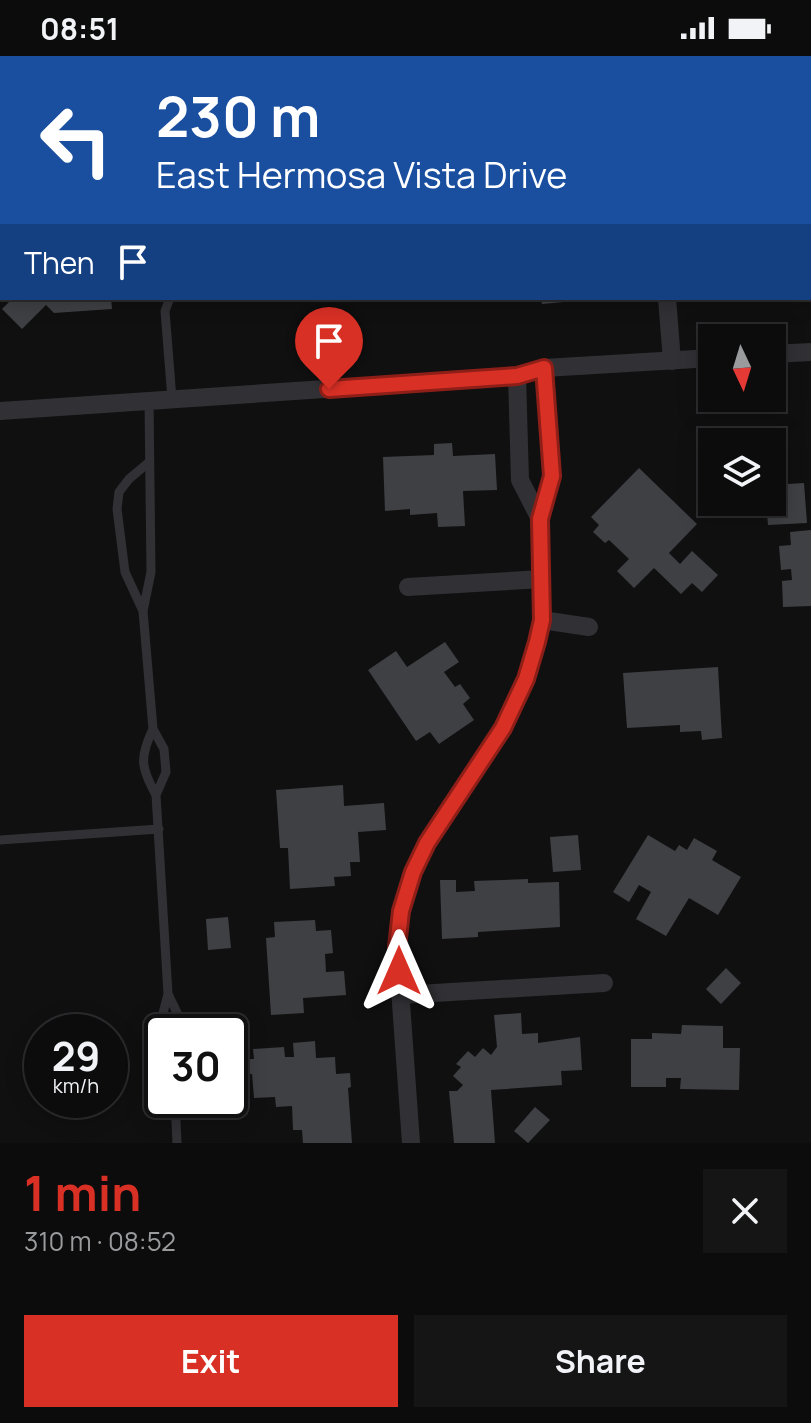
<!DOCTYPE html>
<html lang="en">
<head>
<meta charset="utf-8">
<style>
  :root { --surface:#0c0c0d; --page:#151516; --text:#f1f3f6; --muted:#9a9b9d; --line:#2c2c2e; --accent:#d93025 }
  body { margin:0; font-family:Manrope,sans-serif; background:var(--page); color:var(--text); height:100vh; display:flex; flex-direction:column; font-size:30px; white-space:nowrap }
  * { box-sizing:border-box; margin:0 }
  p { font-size:26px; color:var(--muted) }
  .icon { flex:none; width:44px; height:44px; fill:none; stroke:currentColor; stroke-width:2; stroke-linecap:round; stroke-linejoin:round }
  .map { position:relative; height:1087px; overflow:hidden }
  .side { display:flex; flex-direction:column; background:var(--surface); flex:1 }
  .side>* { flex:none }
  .banner { position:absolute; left:0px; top:0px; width:812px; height:244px; box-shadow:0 4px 20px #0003,0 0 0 2px var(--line); background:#1a4fa0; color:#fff; overflow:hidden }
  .needle { width:52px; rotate:176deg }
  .tools { position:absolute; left:698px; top:268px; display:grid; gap:16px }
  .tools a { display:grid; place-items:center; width:88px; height:88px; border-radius:0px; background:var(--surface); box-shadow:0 4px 20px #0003,0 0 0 2px var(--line); font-size:40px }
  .speed { position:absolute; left:24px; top:958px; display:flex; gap:16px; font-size:40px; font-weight:700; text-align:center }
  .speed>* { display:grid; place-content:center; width:104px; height:104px; border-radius:50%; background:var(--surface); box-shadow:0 4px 20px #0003,0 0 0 2px var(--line); line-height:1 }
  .speed small { font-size:20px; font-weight:400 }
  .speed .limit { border:4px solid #111; border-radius:12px; background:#fff; color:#111 }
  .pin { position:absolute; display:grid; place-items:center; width:68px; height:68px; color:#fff; margin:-82px -34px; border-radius:50% 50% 50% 0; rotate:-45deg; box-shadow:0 0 8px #0007 }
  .pin .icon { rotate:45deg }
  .me { position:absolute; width:88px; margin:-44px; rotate:0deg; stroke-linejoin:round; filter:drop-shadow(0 0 6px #0008) }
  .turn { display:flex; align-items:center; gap:28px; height:168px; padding:0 24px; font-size:36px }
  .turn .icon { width:104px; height:104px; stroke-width:2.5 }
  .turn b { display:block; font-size:56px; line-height:68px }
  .then { display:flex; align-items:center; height:76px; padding:0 24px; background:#0003; gap:16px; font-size:30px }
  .round { display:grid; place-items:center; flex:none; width:84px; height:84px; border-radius:0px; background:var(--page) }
  .summary { display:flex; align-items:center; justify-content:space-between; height:136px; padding:0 24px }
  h1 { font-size:48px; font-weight:700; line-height:60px; color:var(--accent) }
  .cta { display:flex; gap:16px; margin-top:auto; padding:16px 24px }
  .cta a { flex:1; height:92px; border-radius:0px; background:var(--accent); color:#fff; font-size:32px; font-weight:700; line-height:92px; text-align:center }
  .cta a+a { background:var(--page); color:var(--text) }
  .status { display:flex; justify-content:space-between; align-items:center; height:56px; padding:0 40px; background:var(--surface); direction:ltr }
  .status svg { height:22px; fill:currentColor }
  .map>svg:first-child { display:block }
  .building { fill:#3f4044 }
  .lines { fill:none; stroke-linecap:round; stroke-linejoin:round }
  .service { stroke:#313135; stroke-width:9 }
  .minor { stroke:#313135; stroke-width:18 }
  .route-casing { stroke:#8d1f18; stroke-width:20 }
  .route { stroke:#d93025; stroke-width:14 }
</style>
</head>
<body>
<div class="status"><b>08:51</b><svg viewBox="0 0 49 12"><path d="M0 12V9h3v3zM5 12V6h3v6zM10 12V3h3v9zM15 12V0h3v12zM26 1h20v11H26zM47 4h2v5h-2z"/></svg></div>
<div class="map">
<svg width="811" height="1087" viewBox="0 0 811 1087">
  <rect width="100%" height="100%" fill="#101011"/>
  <path class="building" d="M13,242h98l1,11 -58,4 -8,-8 -24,24 -20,-20z
    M541,242h45v2l-44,4z
    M452,387l1,13 42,-2 2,36 -34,1 2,35 -27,1 -1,-14 -27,2v-6l-25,2 -2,-54 51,-2v-11z
    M639,412l58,56 -28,29 11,11 12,-13 26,24 -16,17 -10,-9 -11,11 -27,-26 -20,20 -17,-17 12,-12 -20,-19 -4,3 -12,-11 6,-7 -8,-8z
    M804,427l3,40 -39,2 -2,-23h6v-17z
    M811,474v76l-28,1 -1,-26 10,-1 -1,-11 -10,1 -2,-24 12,-1 -1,-13z
    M445,586l14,20 -15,10 11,15 5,-3 10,14 -7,6 11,16 -35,24 -9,-12 -14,9 -48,-71 28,-19 11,16z
    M718,611l4,71 -20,2 -1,-9 -21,1v-7l-53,3 -4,-55z
    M343,729l1,21 40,-3 2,27 -28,2 2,30h-10l1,14 -17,1 1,9 -45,3 -2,-41h-8l-4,-58z
    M578,779l3,35 -28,2 -3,-35z
    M648,779l27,16 4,-6 8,5 7,-12 23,13 -5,9 29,17 -23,38 -29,-17 -23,38 -30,-17 15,-27 -12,-7 -10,17 -16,-10z
    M528,823v4l31,-1 1,45 -82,5v5l-36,2 -2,-59h16v12l19,-1 -1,-10z
    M228,861l3,31 -23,2 -2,-31z
    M315,864l1,11 15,-1 2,23 -8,1 1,18 18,-1 2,24 -43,3 1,15 -33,2 -5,-77 9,-1 -1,-15z
    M726,912l15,15 -20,21 -15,-15z
    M521,957l1,21 16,-1v10l42,-6 2,33 -21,1 1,14 -71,5 4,53h-41l-5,-52h8l6,-6 -10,-9 8,-9 -5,-3 12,-13 7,6 8,-9 8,7 6,-8 -3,-32z
    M682,969l41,1v22h17l-1,42 -59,-1 1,-11h-15v9h-35v-48h21v-6l29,1z
    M315,985l1,17 19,-1 1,17 14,-1 1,14 -3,1 4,55h-49l-1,-13h-9l-1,-24 -16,1 -1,-10 -21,1 -2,-24 -9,1 -1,-16h12l-1,-10 31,-2 1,10h9l-1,-14z
    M535,1051l15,13 -22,23 -14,-12z"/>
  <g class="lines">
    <path class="service" d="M170,242l-5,13 7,88
      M149,344l2,172 -8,39 10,118 11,20 2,23 -10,23 12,199 -7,27 1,11
      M143,555l-18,-39 -8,-63 2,-17 10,-13 19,-16
      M153,673c-14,29 -12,39 3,66
      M0,784l159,-11
      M168,938l12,25 1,13
      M175,1044l2,43"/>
    <path class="minor" d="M650,0l1,2
      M667,242l5,63
      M772,298l39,-2
      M517,320l3,104 20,39
      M0,355l517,-35 27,-8 168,-10
      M408,531l134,-8
      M542,564l47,7
      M401,939l203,-12
      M411,1087l-14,-196 4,-36 12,-39 14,-29 76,-115 23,-49 11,-37 5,-22 -2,-101 12,-43 -8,-108"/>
  </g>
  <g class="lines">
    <defs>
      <path id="route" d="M329,333l188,-13 27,-8 8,108 -12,43 2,101 -5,22 -11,37 -23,49 -76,115 -14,29 -12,39 -4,36 2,24"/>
    </defs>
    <use href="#route" class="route-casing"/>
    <use href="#route" class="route"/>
  </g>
</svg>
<div class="tools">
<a><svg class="needle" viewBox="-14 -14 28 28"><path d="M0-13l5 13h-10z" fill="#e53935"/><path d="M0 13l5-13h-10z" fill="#9a9b9d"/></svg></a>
<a><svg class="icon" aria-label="layers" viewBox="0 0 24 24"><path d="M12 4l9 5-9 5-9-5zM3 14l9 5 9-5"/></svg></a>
</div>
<div class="speed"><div>29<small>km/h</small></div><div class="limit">30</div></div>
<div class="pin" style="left:329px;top:333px;background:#d93025"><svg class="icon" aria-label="arrive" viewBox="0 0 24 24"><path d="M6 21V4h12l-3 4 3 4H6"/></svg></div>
<svg class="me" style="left:399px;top:915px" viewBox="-20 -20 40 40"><path d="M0-17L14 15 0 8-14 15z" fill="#d93025" stroke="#fff" stroke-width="4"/></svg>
<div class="banner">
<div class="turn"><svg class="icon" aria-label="left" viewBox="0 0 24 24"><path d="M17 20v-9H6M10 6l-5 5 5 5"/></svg><div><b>230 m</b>East Hermosa Vista Drive</div></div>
<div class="then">Then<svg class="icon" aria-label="arrive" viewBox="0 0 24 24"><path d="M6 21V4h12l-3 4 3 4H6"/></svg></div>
</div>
</div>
<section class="side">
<div class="summary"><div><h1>1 min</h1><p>310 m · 08:52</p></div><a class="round"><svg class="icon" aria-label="close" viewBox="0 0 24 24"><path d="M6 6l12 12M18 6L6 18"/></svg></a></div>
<div class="cta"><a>Exit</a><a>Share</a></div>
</section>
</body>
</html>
